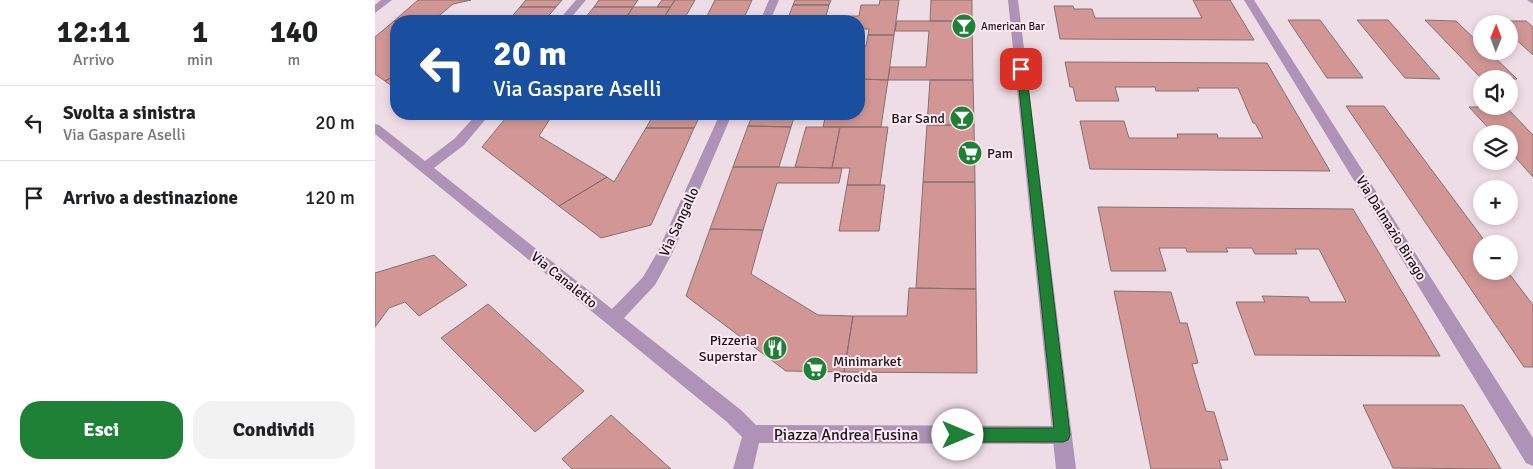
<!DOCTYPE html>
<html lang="it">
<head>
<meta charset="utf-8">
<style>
  :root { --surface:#fff; --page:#f2f2f2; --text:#202124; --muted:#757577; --line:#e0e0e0; --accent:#1e8135 }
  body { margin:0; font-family:Signika,sans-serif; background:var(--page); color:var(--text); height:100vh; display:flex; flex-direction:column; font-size:19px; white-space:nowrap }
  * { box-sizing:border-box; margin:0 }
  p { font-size:16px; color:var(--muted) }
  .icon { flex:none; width:28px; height:28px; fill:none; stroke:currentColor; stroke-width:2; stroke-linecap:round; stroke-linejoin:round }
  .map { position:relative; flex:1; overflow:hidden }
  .sheet { display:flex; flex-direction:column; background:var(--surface); width:375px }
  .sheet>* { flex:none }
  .hud { position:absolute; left:15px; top:15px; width:475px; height:105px; border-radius:20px; box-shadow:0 2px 8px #0003; background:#1a4fa0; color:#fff; overflow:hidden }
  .needle { width:32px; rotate:1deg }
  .controls { position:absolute; left:1098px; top:15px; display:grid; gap:10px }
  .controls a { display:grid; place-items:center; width:45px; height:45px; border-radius:50%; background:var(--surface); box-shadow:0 2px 8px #0003; font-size:25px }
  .pin { position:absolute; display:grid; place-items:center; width:42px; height:42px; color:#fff; margin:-21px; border-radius:10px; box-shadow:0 2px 8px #0006 }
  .me { position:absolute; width:55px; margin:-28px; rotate:90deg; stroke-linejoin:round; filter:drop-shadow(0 0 4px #0008) }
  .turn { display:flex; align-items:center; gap:18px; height:105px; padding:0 20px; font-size:22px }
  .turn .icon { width:65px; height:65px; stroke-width:2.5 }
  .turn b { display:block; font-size:35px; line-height:42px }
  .eta { display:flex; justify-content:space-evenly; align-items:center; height:85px; text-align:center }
  .eta b { font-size:30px; font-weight:800; line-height:35px }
  .primary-button { display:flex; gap:10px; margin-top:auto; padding:10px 20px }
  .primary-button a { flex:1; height:58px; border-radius:20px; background:var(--accent); color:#fff; font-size:20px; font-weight:800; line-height:58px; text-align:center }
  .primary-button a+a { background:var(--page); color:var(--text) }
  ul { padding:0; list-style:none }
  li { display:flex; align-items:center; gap:15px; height:75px; padding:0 20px; border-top:1px solid var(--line) }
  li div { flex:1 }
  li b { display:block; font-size:19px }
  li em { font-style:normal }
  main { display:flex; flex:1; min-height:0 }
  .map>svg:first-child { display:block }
  .building { fill:#d29795; stroke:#837170 }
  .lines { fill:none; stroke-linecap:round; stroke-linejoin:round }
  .minor { fill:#ae93b7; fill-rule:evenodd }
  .tertiary { fill:#ae93b7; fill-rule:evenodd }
  .route { fill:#1e8135; stroke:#145422 }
  .labels { text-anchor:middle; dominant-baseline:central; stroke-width:4; stroke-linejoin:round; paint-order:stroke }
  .far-poi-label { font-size:11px; fill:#1b1518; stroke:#fdeaf2; text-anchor:start }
  .poi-label { font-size:14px; fill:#1b1518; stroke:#fdeaf2; text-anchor:end }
  .street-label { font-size:14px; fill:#1b1518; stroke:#fdeaf2 }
  .near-street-label { font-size:16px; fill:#1b1518; stroke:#fdeaf2 }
</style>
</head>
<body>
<main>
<section class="sheet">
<div class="eta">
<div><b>12:11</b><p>Arrivo</p></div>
<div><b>1</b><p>min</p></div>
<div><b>140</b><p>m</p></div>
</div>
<ul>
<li><svg class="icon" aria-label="left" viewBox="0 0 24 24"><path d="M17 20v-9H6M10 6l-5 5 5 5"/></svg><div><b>Svolta a sinistra</b><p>Via Gaspare Aselli</p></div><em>20 m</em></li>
<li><svg class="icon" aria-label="arrive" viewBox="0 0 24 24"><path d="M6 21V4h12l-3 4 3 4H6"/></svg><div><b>Arrivo a destinazione</b></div><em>120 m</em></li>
</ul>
<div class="primary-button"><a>Esci</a><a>Condividi</a></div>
</section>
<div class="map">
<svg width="1158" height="469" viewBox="0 0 1158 469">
  <rect width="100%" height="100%" fill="#efdde5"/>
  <path class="building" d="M43,0h53l-18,4 -18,15 -41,2z
    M151,0h36l-6,7h-36z
    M224,0h39l-5,7h-39z
    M287,0h13l-5,7h-13z
    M300,0h20l-12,21h-21z
    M340,0h37l-8,18h-38z
    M420,0h36l-2,5h-36z
    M505,0h19l-5,35h-26l1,-6h-10v-8h-12l1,-5h11l2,-11h18z
    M556,0h41v21h-42z
    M818,0h37l24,40 -194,-1 -6,-33h19l1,3h18l3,9h107z
    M418,5h36l-3,11h22l-1,5h-60z
    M145,7h36l-11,13 -37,1z
    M219,7h39l-7,11h-41z
    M258,7h37l-8,14h-18l2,-3h-20z
    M210,18h41l-3,3h-41z
    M331,18h38l-2,3h-38z
    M60,19l-2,2h-37v54l-11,6 -10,-7v-37l19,-16z
    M913,20h32l43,58h-36z
    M982,20h31l52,59 -35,-1z
    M1050,20l31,1 25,24v6h7l29,28h-35z
    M522,21h75l1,59h-85l2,-13h36l3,-36h-34z
    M1120,21h31l7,6v28l-24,-22v-9h-11z
    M493,35h26l-6,45 -29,-1v-33h7z
    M690,62l202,1 63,108 -240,-2 -10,-48h44l5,17h49l-1,-4h40l1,4h45l-8,-15h-2l-15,-35h-41l2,3h-43l-1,-4h-40l4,14h-43l-3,-14h-3z
    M21,75v14l-11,-8z
    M484,79l29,1 -7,47h-58l3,-13h33z
    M555,80h43l1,45h-47z
    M971,106h38l103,138h-6v27h26l26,34v62h-9z
    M1094,107h37l27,28v42l-24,-27v-16h-15z
    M134,114h44l-14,22 68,41 -48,29 -77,-59z
    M279,114h47l-7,14h-48z
    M378,114h42l-4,13 -43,-1z
    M552,125h47l1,57h-52z
    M373,126l43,1 -12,40h-46z
    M431,127h34l-8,41 -37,-1z
    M465,127h48l-8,58h-33l3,-17h-18z
    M271,128h48l-43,97 -50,13 -42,-32 48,-29 7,5z
    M358,167h46l63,1 -3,15h-62l-14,47 -53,-1z
    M548,182h52l1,107 -60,-1z
    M472,185h38l-6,46h-40z
    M723,207l255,2 87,147 -185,-1 -19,-53h29l-3,-6 46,1 2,5h36l-27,-53h-24l2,5h-42l-3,-6h-26l2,4h-41l-1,-4h-27l7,23h-55z
    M335,229l53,1 -12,44 67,41 35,1 -9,56 -58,-1 -100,-75z
    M59,255l33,30 -48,31 -14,-14 -16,6 -14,19v-54z
    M534,288l67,1 1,84 -133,-1 9,-56h54z
    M739,291l57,1 9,31h7l11,40 -6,1 14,47 8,1 14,48h-9l3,9h-71z
    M113,304l96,87 -49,41 -94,-94z
    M988,405h100l38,64 -108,-1z
    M236,415l60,54h-99l-10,-10z"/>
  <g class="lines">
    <path class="minor" d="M6,0h11l-17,13v-8z
      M201,0h10l-18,21h-10z
      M394,0h10l-9,21h-10z
      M869,0h10l279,438v28l-7,-3z
      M1152,0h6v4z
      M102,114h13l-26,31 -30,23 178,141 31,-32 14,-24 63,-139h12l-60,140 -17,31 -31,33 117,92 15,15 306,1 7,2 3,7 -3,7 -7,2 -303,-1 -6,26h-20l9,-32 -15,-15 -352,-288v-10l4,1 46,36 29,-22z"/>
    <path class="tertiary" d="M633,0h10l58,469h-20z"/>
  </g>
  <path class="route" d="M646,67l5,2 44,366 -2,5 -5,2h-105l-5,-2 -2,-5 2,-5 5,-2h96l-37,-359z"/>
  <defs>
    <symbol id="bar-disc" viewBox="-11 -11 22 22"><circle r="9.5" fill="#1e8135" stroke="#fdeaf2"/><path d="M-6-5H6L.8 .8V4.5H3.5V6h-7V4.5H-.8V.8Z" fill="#fff"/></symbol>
    <symbol id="supermarket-disc" viewBox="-11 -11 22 22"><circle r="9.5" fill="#1e8135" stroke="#fdeaf2"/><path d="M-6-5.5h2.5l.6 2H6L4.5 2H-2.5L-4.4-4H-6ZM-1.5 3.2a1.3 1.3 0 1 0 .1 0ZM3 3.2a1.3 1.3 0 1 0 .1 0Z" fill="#fff"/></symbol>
    <symbol id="restaurant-disc" viewBox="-11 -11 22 22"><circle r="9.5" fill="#1e8135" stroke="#fdeaf2"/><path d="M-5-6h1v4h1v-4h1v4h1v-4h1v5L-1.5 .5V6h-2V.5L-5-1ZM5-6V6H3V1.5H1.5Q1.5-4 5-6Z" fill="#fff"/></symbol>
  </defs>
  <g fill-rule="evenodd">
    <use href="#bar-disc" x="575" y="12" width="28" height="28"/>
    <use href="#bar-disc" x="573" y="104" width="28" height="28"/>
    <use href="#supermarket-disc" x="581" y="139" width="28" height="28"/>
    <use href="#restaurant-disc" x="386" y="334" width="28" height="28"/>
    <use href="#supermarket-disc" x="426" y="355" width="28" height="28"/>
  </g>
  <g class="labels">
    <g class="far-poi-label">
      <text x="606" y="26">American Bar</text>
    </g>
    <g class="poi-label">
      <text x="570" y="118">Bar Sand</text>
      <text x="612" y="153" text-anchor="start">Pam</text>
      <text x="382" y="340">Pizzeria<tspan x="382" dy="16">Superstar</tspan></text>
      <text x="458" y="361" text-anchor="start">Minimarket<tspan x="458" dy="16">Procida</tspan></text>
    </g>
    <g class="street-label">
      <text transform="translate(304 222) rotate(-65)">Via Sangallo</text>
      <text transform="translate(1016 228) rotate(58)">Via Dalmazio Birago</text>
      <text transform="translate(189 280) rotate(39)">Via Canaletto</text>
    </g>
    <g class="near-street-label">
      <text x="471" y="435">Piazza Andrea Fusina</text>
    </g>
  </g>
</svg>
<div class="controls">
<a><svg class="needle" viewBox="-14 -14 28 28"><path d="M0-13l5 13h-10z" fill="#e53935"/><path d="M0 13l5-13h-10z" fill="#757577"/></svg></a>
<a><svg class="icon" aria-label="sound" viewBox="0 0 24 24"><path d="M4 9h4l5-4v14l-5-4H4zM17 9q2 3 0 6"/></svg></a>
<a><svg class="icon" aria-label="layers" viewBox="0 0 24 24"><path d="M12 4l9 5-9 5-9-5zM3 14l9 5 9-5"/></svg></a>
<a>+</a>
<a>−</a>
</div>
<div class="pin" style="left:646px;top:69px;background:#d93025"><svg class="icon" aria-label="arrive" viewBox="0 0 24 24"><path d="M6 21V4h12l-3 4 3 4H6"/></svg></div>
<svg class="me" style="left:583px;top:435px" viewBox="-20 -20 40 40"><circle r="19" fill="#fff"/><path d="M0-13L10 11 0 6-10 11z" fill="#1e8135"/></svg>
<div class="hud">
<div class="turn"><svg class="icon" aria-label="left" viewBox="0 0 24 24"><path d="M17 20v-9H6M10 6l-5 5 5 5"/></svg><div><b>20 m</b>Via Gaspare Aselli</div></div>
</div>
</div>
</main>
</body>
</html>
